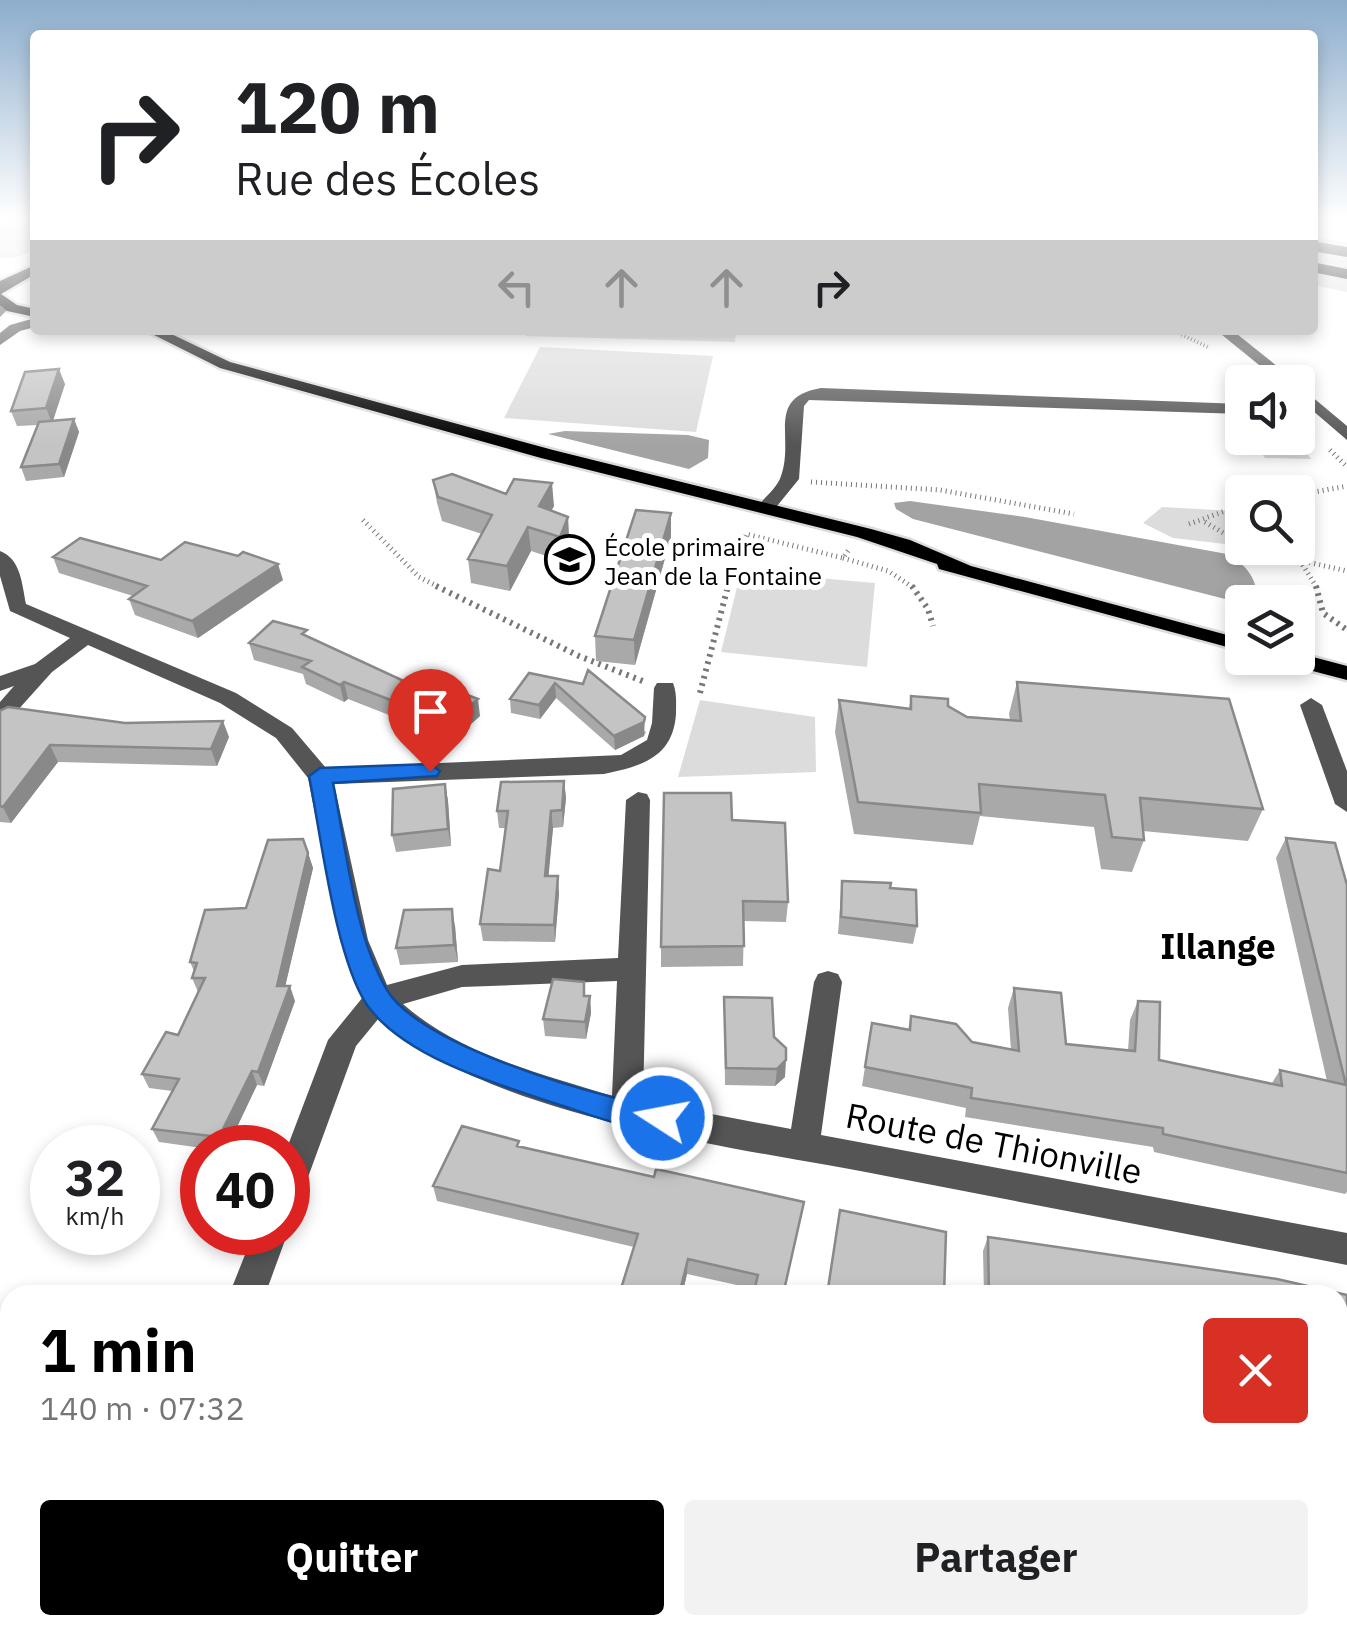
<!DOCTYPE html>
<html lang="fr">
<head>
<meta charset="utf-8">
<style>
  :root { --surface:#fff; --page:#f2f2f2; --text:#202124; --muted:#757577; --accent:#000 }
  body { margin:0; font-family:"IBM Plex Sans",sans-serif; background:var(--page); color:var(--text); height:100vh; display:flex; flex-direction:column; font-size:38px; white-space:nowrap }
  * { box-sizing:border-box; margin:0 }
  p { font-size:32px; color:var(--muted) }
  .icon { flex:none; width:55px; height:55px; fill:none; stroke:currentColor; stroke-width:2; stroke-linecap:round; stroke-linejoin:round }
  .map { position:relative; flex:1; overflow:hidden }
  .sheet { position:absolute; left:0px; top:1285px; width:1348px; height:350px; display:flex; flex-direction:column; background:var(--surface); border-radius:30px 30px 0 0; box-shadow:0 5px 15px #0003 }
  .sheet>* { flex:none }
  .hud { position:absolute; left:30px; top:30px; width:1288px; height:305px; border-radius:10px; box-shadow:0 5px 15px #0003; background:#fff; color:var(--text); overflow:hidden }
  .buttons { position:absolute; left:1225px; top:365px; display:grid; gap:20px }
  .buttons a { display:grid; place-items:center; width:90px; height:90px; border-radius:10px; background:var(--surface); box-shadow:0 5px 15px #0003; font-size:50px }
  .speed { position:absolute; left:30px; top:1125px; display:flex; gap:20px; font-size:50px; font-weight:700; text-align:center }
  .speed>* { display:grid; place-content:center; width:130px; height:130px; border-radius:50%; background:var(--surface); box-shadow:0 5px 15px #0003; line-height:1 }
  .speed small { font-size:25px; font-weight:400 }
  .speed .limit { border:15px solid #d22; background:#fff; color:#111 }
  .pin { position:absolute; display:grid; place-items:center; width:85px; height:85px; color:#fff; margin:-102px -42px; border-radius:50% 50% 50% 0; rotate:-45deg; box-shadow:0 0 10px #0007 }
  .pin .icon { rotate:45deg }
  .me { position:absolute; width:110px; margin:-55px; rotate:281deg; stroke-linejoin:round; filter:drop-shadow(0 0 8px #0008) }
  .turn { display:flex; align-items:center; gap:35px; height:210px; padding:0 40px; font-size:45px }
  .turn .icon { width:130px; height:130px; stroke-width:2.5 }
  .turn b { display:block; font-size:70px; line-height:85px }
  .lanes { display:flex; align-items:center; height:95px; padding:0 40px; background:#0003; justify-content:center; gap:50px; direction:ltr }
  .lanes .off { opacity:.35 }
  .round { display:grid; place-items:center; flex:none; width:105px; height:105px; border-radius:10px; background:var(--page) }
  .summary { display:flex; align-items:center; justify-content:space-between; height:170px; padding:0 40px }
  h1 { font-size:60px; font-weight:800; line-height:75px; color:var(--accent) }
  .action { display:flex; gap:20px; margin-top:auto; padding:20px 40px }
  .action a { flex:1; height:115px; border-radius:10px; background:var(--accent); color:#fff; font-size:40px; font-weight:800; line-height:115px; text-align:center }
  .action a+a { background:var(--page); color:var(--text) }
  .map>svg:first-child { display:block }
  .green { fill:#dcdcdc }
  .water { fill:#a3a3a3 }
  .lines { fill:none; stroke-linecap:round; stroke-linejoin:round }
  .major-casing { stroke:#dbdbdb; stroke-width:5 }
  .highway-casing { stroke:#dbdbdb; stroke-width:5 }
  .path-far3 { stroke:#777; stroke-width:4; stroke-dasharray:1 2.5; stroke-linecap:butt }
  .path-far2 { stroke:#777; stroke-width:5; stroke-dasharray:1 4; stroke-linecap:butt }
  .path-far1 { stroke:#777; stroke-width:6; stroke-dasharray:2.5 5; stroke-linecap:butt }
  .path { stroke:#777; stroke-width:9; stroke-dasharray:4 8; stroke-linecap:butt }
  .minor { fill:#555; fill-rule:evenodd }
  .major { fill:#000; fill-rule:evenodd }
  .highway { fill:#000; fill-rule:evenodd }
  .wall { fill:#a9a9a9 }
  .shaded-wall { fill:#898989 }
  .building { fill:#c4c4c4; stroke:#898989; stroke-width:2.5 }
  .route { fill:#1a73e8; stroke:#114b97; stroke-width:2.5 }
  .labels { text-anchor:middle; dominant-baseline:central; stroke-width:10; stroke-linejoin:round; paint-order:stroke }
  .far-poi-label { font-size:25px; fill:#000; stroke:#fff; text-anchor:start }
  .quarter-label { font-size:35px; font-weight:bold; fill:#000; stroke:#fff }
  .near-street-label { font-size:35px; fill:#000; stroke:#fff }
</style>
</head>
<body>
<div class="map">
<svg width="1347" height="1635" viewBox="0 0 1347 1635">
  <rect width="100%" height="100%" fill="#fff"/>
  <path class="green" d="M0,216h35v34l-21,8h-14z
    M1312,236l35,6v50l-34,-7z
    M528,330h208l-1,12 -209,-6z
    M540,347l173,9 -17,76 -192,-14z
    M1252,438h45l14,21 -46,-1z
    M1162,507l73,4 7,8v27l-69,-8 -30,-15z
    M741,571l134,12 -8,84 -146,-15z
    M700,700l115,17 1,55 -138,5z"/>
  <path class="water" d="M565,431l123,4 21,5 -1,18 -19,11 -141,-35z
    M910,501l115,16 202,37c19,11 31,24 30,48l-28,-2 -316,-81 -17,-10 -2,-6z"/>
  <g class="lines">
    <defs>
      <path id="major" d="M35,265v9l-34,20 16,11 18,4v8l-28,-6 -7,-6v-24z
        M144,330h19l67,32 323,88 318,79 39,11 61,26 271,73v12l-303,-82 -2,-5 -80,-27 -316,-79 -321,-90z
        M1298,653l49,13v14l-65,-17 -3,-5h19z"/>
      <path id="highway" d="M1312,241l35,6v10l-35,-6z
        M1312,262l35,7v10l-35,-7z"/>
    </defs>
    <use href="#major" class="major-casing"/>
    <use href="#highway" class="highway-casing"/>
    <path class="path-far3" d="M1172,330l38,18"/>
    <path class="path-far2" d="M1330,450l17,17
      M811,482l129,8 134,24
      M1298,495l49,-9
      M363,520l56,57 22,11
      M1205,522l37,22
      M1189,524l53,-19
      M1246,548l101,23
      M1292,548l25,40
      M843,558l45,13 26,17
      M727,588l19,-54 97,24 7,-10"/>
    <path class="path-far1" d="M436,586l143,70 66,26
      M912,586l16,23 5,17
      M1316,586l7,27 24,17
      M700,693l28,-107"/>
    <path class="path" d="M192,1635l2,-10"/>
    <path class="minor" d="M5,301l7,4 -12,12v-15z
      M35,318v9l-15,4 -20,14v-12l10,-8z
      M1216,330h16l65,52h-17z
      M1298,385l49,41v14l-49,-42z
      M821,388l421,16v10l-433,-14 -5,6 -5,73 -26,32h-14l-2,-4c7,-9 21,-20 24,-31 14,-39 -16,-78 40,-88z
      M0,551c21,8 22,33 26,53l210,89 56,35 34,40 295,-13 26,-15 5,-17 2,-35 3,-5h16c4,10 3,20 3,31 -3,44 -35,52 -72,60l-270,10 34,156 19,45 75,-20 156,-7 8,-158 12,-8 9,2 3,6 -7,301 148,28 23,-147 4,-8 10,-3 10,3 4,8 -21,153 526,98v32c-154,-30 -307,-59 -461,-89 -147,-29 -395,-57 -507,-158l-23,28 -56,153 -12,4 -1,-55 41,-108 35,-43 -23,-57 -32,-162 -32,-40 -56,-35 -132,-58 -36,27 -44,49 -8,2v-21l14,-16 -14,5v-15l35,-12 35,-26 -60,-27 -10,-35zM617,981l-5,115c-73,-23 -151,-41 -209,-92l59,-17z
      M1311,698l11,7 25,66v41l-12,-8 -35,-99z
      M254,1232h34l-23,63h-36z
      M105,1625h42l-3,10h-42z"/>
    <use href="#major" class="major"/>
    <use href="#highway" class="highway"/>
  </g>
  <path class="wall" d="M65,384l-12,37 21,-2 5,13 -15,45 -38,4 -5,-14 17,-42 -21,1 -6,-15z
    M433,480l73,14 48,12 -3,5 17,6 1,24 -7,20 -31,-10 -21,40 -39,-8 -3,-24 14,-25 -40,-13 -5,-18z
    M671,513v24l-36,128 -39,-4 -1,-25z
    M53,557l108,3 122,20 -85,58 -63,-23 -6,-16 4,-3 -74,-23z
    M309,637l171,79 -27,24 -105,-41 -4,3 -38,-18 -3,-10 -49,-14 -5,-17z
    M529,673l54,11 63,48 -2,4 -29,14 -59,-52 -16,21 -29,-6 -1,-14z
    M1017,682l246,127 -15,32 -105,-10 1,9 -12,32 -31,-3 -7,-42 -114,-11 -7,29 -119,-11 -19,-102 4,-32 70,8 2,-12 37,10 19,11 43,3 -1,-6z
    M0,711l229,26 -12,29 -159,-4 -47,61 -11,-1z
    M564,781l2,17 -3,29 -10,1 -5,48 11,17 -4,49 -72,-1 -3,-17 20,-53 5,-43h-6l-2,-17z
    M445,784l3,17 3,45 -55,6 -4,-17z
    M732,820l56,82 -2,20 -42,-1 -1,45 -82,1v-20z
    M1286,838l61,47v307l-2,2 -191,-42 -1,-5 -188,-30 1,-9 -104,-22 10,-63 36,7 3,-14 61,26 39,8 -3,-42 6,-20 52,56 62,7 2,-31 8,-19 21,59 113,23 8,-13 47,11 -51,-223z
    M308,853l5,15 -28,118 10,15 -31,85 -7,-1 -30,63h-25l-43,-6 -7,-13 20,-38 -23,-3 -7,-14 36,-39 20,-43 -6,-14 2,-7 -4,-9z
    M842,881l48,7 27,38 -4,18 -75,-10z
    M455,926l3,36 -58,3 -4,-17z
    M585,996h5l1,17 -5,26 -41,-3 -2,-17z
    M724,997l50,40 11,40 -10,9 -50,-1z
    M520,1146l282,71 -47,72 -68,-15 -5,21h-63l15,-48 -197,-46 -4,-15z
    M988,1237l359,58v238l-8,-3 -1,-5v-230h-354l-1,-44z
    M0,1432l10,2v114l-10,-2z"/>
  <path class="shaded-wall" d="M59,369l6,15 -13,39 -6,-15z
    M74,419l5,13 -15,45 -5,-13z
    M552,483l2,23 -13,24 -2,-24z
    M671,513v24l-36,128 -1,-25z
    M568,517l1,24 -7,20 -2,-24z
    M528,527l3,24 -21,40 -3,-25z
    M278,564l5,16 -85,58 -6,-17z
    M344,682l4,17 -4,3 -4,-17z
    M555,683l1,15 -16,21 -1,-14z
    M478,699l2,17 -27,24 -3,-17z
    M645,717l-1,19 -29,14 -1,-14z
    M223,721l6,16 -12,29 -6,-17z
    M50,745l8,17 -47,61 -8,-16z
    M564,781l2,17 -3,29 -1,-17z
    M445,784l3,17 3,45 -3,-17z
    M551,811l2,17 -6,65 -2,-17z
    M308,853l5,15 -31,132 -5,-14z
    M558,876l1,17 -4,49 -1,-17z
    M452,909l3,17 3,36 -4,-17z
    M290,986l5,15 -31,85 -6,-14z
    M590,996l1,17 -5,26 -1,-17z
    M786,1060l-1,17 -10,9 2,-17z
    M252,1071l5,14 -30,63h-2l-6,-11z
    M688,1259l-1,15 -5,21h-3z
    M4,1600l6,4v21l-5,10h-5v-27z"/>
  <path class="building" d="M59,369l-13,39 -35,3 14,-39z
    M74,419l-15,45 -38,3 18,-45z
    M452,474l54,20 8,-15 38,4 -13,23 29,11 -8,20 -32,-10 -21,39 -39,-7 24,-44 -54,-18 -5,-17z
    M636,510l35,3 -37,127 -39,-4z
    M80,538l81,22 24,-18 53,14 5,-4 35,12 -86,57 -63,-22 18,-13 -94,-29z
    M273,621l34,9 -5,4 106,49 8,-7 62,23 -28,24 -106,-41 -4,3 -38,-18 9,-6 -62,-18z
    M588,670l57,47 -1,5 -30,14 -59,-53 -16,22 -29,-6 19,-26 54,11z
    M1017,682l212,17 34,110 -123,-11 4,42 -32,-3 -7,-42 -126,-11 2,29 -123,-11 -19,-102 72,9v-13l37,3v7l19,11 54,4z
    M8,707l117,16 98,-2 -12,28 -161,-4 -47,62 -3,-1v-95z
    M564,781l-2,29 -11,1 -6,65h13l-4,49 -74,-1 8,-55 12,2 8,-60h-11l4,-29z
    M445,784l3,45 -56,6 1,-46z
    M664,793h67l1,27 53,3 3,79 -45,-1 1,45 -83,1z
    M1286,838l49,5 12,42v288l-184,-39v-6l-192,-30 1,-10 -107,-21 7,-44 38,7 1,-14 45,8 16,18 47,9 -5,-63 47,5 5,51 69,7 3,-50 22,1 -1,58 123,26 -2,-16 66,15z
    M303,839l5,14 -31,133h13l-32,86 -6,-1 -33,66 -67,-8 27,-50 -37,-5 24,-42 12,3 27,-57h-13l5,-15 -7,-1 15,-52 41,-2 22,-68z
    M842,881l49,2 -1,5 26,2 1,36 -76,-9z
    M452,909l2,36 -58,3 8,-38z
    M553,979l31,3v14h6l-5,26 -42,-3z
    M724,997l48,1 2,39 12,11v12l-9,9 -51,-1z
    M462,1126l57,15 -2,5 137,31 2,-8 148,33 -21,93h-30l5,-20 -70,-16 -9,36h-60l19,-61 -205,-48z
    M840,1210l106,22 -2,63h-117z
    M988,1237l289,42 70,16v131l-9,-31v-100h-349z
    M0,1432l10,2v104l-10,-1z
    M1338,1448l9,2v63l-9,-3z"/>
  <linearGradient id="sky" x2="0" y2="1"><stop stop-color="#8cadcc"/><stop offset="0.49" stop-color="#fff"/><stop offset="1" stop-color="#fff" stop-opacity="0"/></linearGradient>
  <rect width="1347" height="445" fill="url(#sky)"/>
  <path class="route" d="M430,764l10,7 -3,5 -104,7c13,63 21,152 54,207 30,50 169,93 225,107 20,5 41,6 60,13l5,8 -5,9c-28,11 -88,-15 -118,-24 -58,-19 -150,-46 -187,-98 -32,-48 -46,-170 -58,-229l11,-8z"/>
  <defs>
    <symbol id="school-ring" viewBox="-11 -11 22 22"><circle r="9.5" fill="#fff" stroke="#000" stroke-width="1.5"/><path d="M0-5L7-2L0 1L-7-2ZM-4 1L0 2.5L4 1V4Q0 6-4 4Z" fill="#000"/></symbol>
  </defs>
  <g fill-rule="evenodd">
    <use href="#school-ring" x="542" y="532" width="55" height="55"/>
  </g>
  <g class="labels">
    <g class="far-poi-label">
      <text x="604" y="546">École primaire<tspan x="604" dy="29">Jean de la Fontaine</tspan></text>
    </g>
    <g class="quarter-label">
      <text x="1218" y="946">Illange</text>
    </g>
    <g class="near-street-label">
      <text transform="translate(994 1143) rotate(11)">Route de Thionville</text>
    </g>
  </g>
</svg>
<div class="buttons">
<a><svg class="icon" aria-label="sound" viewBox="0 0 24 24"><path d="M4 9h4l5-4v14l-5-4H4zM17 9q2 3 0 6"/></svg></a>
<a><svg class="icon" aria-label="search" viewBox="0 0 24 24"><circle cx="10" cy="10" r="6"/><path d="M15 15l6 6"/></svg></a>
<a><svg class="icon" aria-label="layers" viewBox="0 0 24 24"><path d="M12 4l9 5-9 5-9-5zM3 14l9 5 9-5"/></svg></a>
</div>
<div class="speed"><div>32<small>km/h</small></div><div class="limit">40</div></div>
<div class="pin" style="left:430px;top:771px;background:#d93025"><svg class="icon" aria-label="arrive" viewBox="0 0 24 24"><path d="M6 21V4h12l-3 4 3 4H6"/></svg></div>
<svg class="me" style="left:662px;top:1118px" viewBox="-20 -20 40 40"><circle r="17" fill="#1a73e8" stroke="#fff" stroke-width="3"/><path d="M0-11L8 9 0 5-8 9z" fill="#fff"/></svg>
<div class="hud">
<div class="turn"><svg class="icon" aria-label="right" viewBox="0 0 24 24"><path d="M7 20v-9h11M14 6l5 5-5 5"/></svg><div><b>120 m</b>Rue des Écoles</div></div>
<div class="lanes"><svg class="icon off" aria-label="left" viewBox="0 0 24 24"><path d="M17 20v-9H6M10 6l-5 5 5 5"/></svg><svg class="icon off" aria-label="ahead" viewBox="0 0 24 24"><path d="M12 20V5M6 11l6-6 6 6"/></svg><svg class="icon off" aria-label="ahead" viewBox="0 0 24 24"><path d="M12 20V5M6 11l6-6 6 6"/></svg><svg class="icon" aria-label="right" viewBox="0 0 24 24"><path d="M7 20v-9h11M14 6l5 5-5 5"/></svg></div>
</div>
<section class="sheet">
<div class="summary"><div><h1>1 min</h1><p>140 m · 07:32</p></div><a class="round" style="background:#d93025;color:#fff"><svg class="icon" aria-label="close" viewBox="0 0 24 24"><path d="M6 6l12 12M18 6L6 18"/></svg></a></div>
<div class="action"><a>Quitter</a><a>Partager</a></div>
</section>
</div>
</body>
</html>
